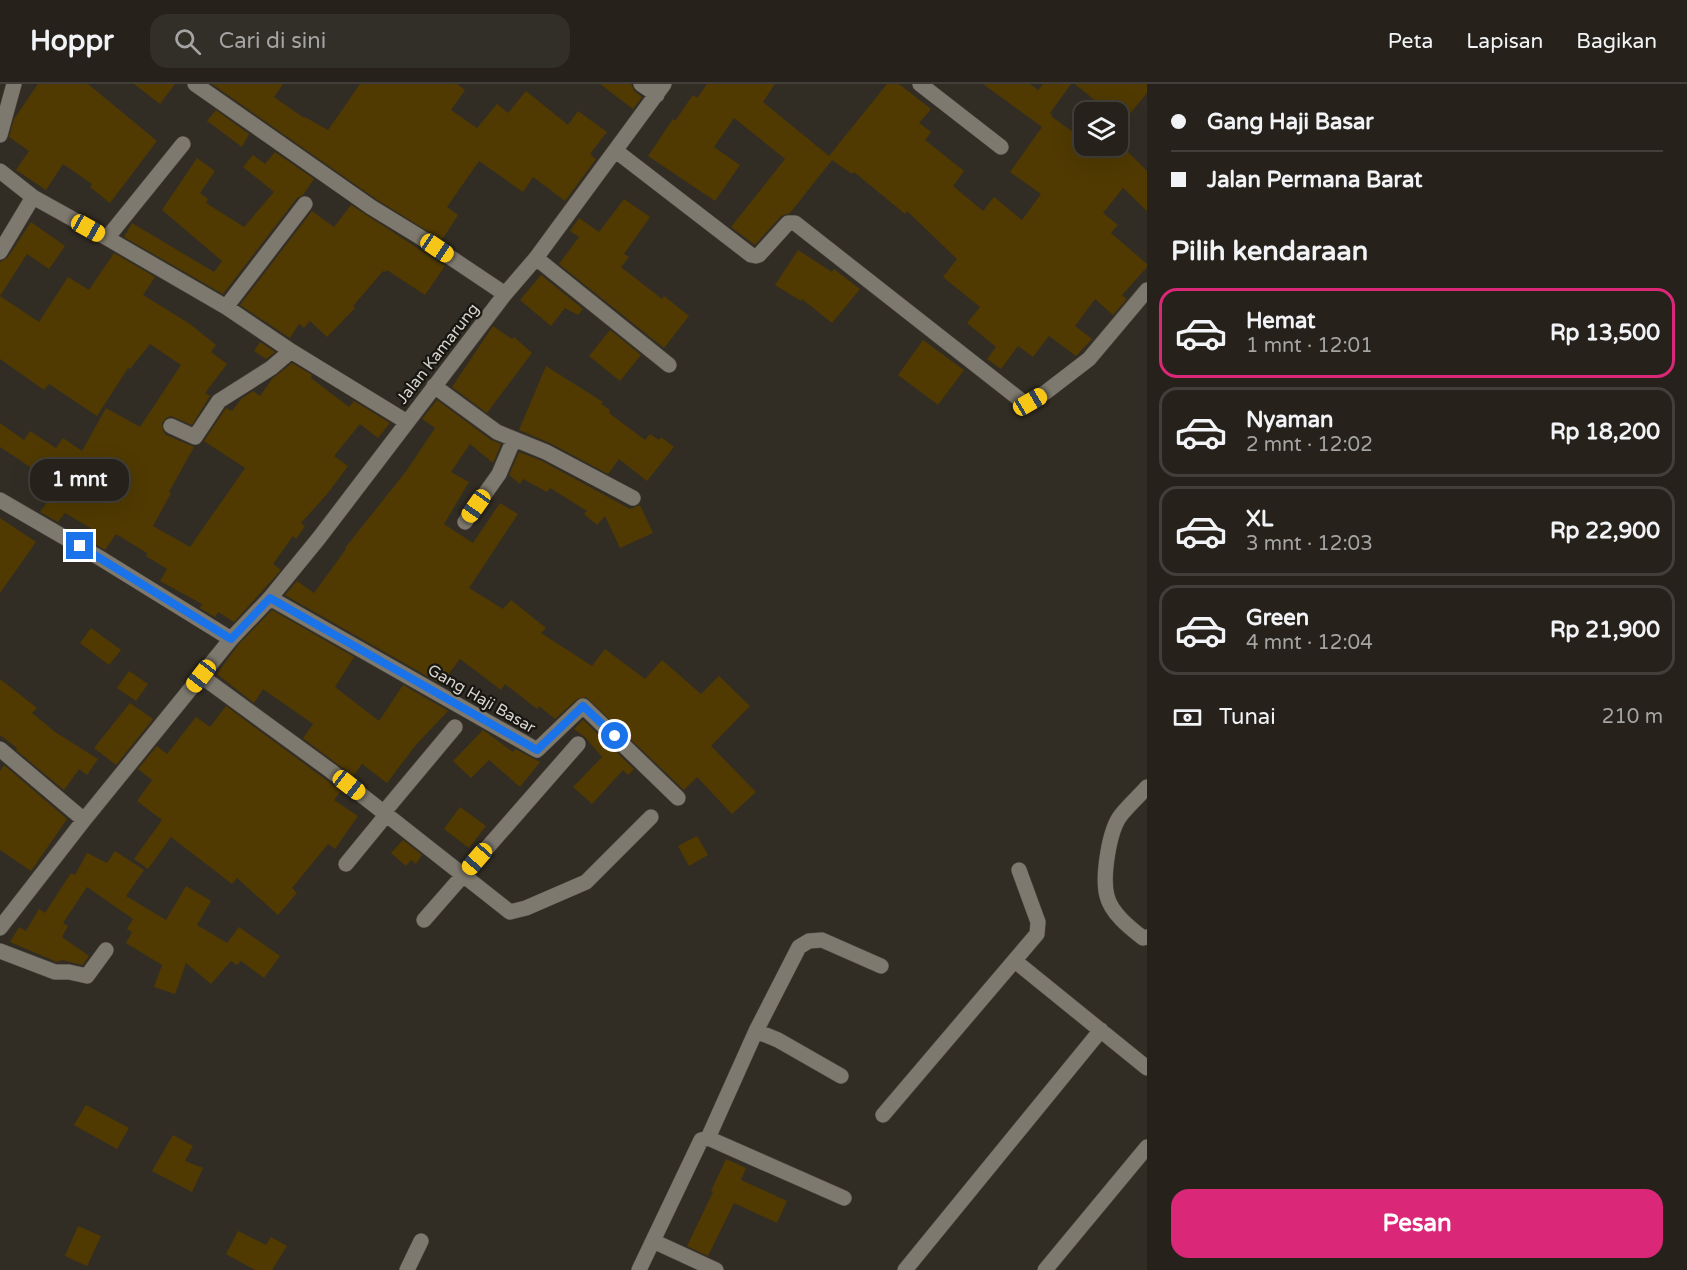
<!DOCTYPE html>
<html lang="id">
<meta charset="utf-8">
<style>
:root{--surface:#26221b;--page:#322f28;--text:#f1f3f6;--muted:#a4a4a3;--line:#423f3a;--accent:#db2777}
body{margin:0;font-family:"Varela Round",sans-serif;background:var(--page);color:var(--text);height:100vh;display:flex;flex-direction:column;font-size:22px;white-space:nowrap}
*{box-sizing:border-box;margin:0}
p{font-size:20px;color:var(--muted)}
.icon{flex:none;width:33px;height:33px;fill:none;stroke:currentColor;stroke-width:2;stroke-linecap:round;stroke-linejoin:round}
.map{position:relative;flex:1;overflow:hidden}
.sheet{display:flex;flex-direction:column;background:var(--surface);width:540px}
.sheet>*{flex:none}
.top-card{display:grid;align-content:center;height:132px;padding:0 24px;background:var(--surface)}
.fabs{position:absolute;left:1074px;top:18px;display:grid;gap:12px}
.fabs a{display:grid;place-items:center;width:54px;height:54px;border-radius:12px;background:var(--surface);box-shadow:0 6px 24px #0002,0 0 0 2px var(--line);font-size:30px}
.end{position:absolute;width:27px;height:27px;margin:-14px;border:8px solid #1a73e8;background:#fff;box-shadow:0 0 0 3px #fff}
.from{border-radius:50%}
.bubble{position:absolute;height:42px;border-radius:18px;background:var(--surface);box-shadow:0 6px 24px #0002,0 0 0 2px var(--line);font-size:20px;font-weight:800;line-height:42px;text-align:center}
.car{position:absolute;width:18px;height:36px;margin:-18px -9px;border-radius:8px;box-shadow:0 0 4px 2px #0007;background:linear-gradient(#f5c518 24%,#345 0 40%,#f5c518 0 76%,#345 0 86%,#f5c518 0)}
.top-card b{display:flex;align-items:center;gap:21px;height:57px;font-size:22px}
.top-card b+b{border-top:2px solid var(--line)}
.top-card i{width:15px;height:15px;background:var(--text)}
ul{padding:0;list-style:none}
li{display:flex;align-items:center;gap:18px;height:90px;margin:0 12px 9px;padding:0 12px;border:3px solid var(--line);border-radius:18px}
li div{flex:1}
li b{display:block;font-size:22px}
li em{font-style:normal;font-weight:800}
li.selected{border-color:var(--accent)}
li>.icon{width:54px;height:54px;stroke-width:1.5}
h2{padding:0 24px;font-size:27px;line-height:72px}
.pay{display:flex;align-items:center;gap:15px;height:66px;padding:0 24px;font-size:22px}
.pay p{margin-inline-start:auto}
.action{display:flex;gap:12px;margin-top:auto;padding:12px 24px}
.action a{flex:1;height:69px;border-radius:18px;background:var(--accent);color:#fff;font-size:24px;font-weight:800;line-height:69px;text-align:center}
header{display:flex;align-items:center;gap:36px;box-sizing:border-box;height:84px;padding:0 30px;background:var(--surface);border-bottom:2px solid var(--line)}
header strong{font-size:28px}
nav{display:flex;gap:33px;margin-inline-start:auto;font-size:21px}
.search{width:420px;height:54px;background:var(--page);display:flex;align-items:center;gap:15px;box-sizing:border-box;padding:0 21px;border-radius:18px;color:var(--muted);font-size:22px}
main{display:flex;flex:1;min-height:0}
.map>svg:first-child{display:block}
.building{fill:#503a02}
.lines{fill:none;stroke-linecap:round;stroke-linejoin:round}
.minor-casing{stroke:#4f4a43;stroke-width:16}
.minor{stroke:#7e796e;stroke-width:15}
.route{stroke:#1a73e8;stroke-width:8}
.labels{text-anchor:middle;stroke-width:4.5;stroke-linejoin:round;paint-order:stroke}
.street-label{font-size:16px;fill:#d7d4ce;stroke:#181611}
</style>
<header>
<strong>Hoppr</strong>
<div class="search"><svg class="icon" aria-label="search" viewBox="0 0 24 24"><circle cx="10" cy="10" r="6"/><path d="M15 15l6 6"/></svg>Cari di sini</div>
<nav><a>Peta</a><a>Lapisan</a><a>Bagikan</a></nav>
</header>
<main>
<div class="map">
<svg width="1147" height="1186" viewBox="0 0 1147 1186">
<rect width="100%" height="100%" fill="#322d24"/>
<!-- building -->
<path class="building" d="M38,0h50l69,57 -47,62 -20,-16 2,-3 -29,-20 -17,26 -30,-20 13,-19 -20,-14 5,-18z
M134,0h41l-15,20z
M212,0h71l-9,13 30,21 1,-1 23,13 32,-46h97l8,6 -14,20 26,18 20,-24 11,9 18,-22 42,34 10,-14 29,21 -17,22 6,5 -31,42 -32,-24 -10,15 -44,-31 -32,46 11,8 -16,25 -66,-41z
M600,0h31l4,8 7,5 -9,12z
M707,0h68l-12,18 66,54 58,-72h12l32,25 -12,14 12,9 -6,8 39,31 -11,15 30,25 11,-14 28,23 19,-26 -31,-22 32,-45 -59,-43h47l8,6 5,-6h28l-21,29 2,1 -1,2 33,24v6h38l25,25v40l-24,-23 -20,25 15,12 -7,8 36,31v3l-25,28 5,4 -14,16 -18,-16 -20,27 17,13 -16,17 -27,-20 -16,21 -15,-11 -17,23 -14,-10 9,-12 -29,-24 13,-16 -37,-30 14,-18 -50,-48 -2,3 -51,-42 -2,2 -20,-14 -42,53 -9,3 -26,29 -24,-18 54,-68 -51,-41 -20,29 26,18 -25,36 -67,-45 25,-37 2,2 18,-26 4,3z
M1075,0h72v9l-29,35v-16h-9z
M216,26l33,24 -7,13 -35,-26z
M275,68l39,27 -11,16 -6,3 -74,96 -99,-57 8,-14 82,49 8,-11 -60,-51 35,-52 18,13 -15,22 8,6 -2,4 38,24 30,-35 -31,-25 10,-12 12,9z
M624,115l26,18 -26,37 5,3 -8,10 41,32 2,-3 25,20 -25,32 -105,-84 20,-27 -9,-6 9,-13 20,14z
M351,121l94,61 -20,29 -38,-25 -2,2 -2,-1 -30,35 2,2 -28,29 -17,-16 -6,7 -5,-4 -9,14 -50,-33 72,-94 22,16z
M31,138l34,24 -16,23 -22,-15 -27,42 39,26 29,-45 21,13 25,-37 41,24 -12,18 47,29 26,21 -5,7 16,12 -22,29 5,3 -18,29 -21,-9 -5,2 -4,5 1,8 3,4 28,12 -25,45 2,1 -18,33 37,21 55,-79 -41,-27 22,-33 6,3 9,-12 12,-8 7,5 12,-17 20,-16 20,12 -1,3 38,29 5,-6 36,22 -12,15 -18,-14 -26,32 14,10 -20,27 -27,30 4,3 -9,13 -3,-3 -20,28 8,6 -47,52 -16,-10 -3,5 -15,-9 2,-4 -42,-23 7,-12 -21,-13 1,-3 -31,-19 -11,16 -18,-11 7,-9 -29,-17 -7,9 -18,-10 19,-26 -59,-39v-24l24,17 6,-9 26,17 7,-10 19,13 24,-43 34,19 41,-62 -31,-21 -20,25 -2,-1 -31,48 -48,-32 -5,6 -44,-31v-97l8,-5z
M798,166l34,22 2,-3 26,20 -28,34 -30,-24 -1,2 -26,-16z
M541,191l42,34 -5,6 -13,-7 -14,18 -31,-26z
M493,242l19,13 2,-2 18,16 -45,60 -35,-26z
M610,246l31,25 -21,26 -31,-25z
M923,256l41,30 -26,35 -40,-30z
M260,258l15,10 -9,7 -12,-8z
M546,282l57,36 -2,2 9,6 -1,3 36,27 5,-6 9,6 2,-3 13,10 -27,34 -28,-22 -11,15 -58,-31 -31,-13z
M437,316l54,40 10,4 -8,19 -23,-19 -19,28 18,10 -25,42 29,19 27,-40 18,11 -49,74 34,21 8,-9 35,28 -5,5 51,33 13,-17 40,30 17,-19 39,34 18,-18 31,30 -39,40 45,46 -24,22 -35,-37 -13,13 -98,-93 -9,2 -22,20 -16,-13 -2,3 -32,-25 -4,6 -41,-31 -19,25 -156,-89 12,-14 17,12 32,-44 -1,-1 62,-78 28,-42 -13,-9z
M519,368l23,9 88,48 10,-4 13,28 -33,15 -15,-32 -8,9 -13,-11 3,-3 -37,-23 -3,4 -24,-13 -3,5 -11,-9z
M0,434l36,24 -36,51z
M272,526l82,47 -19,30 44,34 24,-36 45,26 -33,35 -28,37 -25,-19 -9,12 -50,-38 10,-14 -50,-35 -9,14 -37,-29 21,-29z
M91,544l30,22 -12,15 -29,-22z
M129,587l19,13 -12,17 -19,-13z
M0,595l37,29 -5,5 23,19 43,27 -11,16 -8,-6 -15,21 -48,-40 1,-2 -17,-13z
M130,619l23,16 -37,46 -22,-17z
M226,622l115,85 -7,9 24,16 -23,33 -7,-5 -36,44 5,5 -19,22 -41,-37 -5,6 -61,-47 -23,32 -14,-10 28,-39 -25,-19 15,-21 -14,-11 19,-23 10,8 29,-37 14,10z
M583,636l51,49 -6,6 -5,-5 -31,34 -19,-17 29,-30 -17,-20 -11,-8z
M483,646l30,22 2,-3 25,13 -20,25 -31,-27 -18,18 -18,-17z
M4,681l63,54 -36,52 -31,-21v-79z
M460,723l26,19 -17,22 -25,-19z
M697,752l11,19 -19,11 -11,-20z
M403,756l19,15 -6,9 -5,-4 -5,6 -15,-13z
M115,767l29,19 -18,26 40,24 20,-34 25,15 -14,24 30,18 12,-16 41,29 -16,22 -23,-17 -4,4 -6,-4 -20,23 -25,-21 -11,31 -21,-7 8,-22 -36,-22 6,-11 -5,-3 6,-10 -46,-32 -24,36 5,3 -6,11 27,19 -6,9 -21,-5 -5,2 -47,-20 9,-15 7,4 13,-22 6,4 26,-40 4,2 12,-22 20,10z
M86,1021l43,23 -12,21 -43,-24z
M173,1051l20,11 -8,15 18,7 -11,24 -40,-21z
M726,1075l20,9 -5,12 46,21 -10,22 -43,-20 -26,53 -21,-10 26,-54 -2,-1z
M78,1142l23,10 -14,30 -22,-10z
M238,1147l28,14 5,-8 16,9 -15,24h-17l-29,-16z"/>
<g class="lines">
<defs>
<path id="minor" d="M195,0l176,123 49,30 85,57
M641,0l16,11
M920,0l81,63
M0,51l14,-51
M616,67l135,104 5,1 3,-1 29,-32h7l228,179h7l16,-10 43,-33 58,-69
M0,87l33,26 74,41 119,69 65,44 116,71
M107,154l76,-94
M0,168l33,-55
M536,174l133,107
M226,223l79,-103
M434,302l63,46 49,20 87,46
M171,342l24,11 24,-36 52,-33 20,-17
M0,416l100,58 131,81
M465,438l34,-48 15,-35
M270,514l267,152 46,-44 95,92
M201,592l130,95 179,141 16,-4 60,-26 65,-65
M0,665l84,71
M1147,703c-8,9 -18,18 -26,28 -12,15 -19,62 -14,81 4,17 23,32 36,42l4,-1
M384,728l71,-85
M346,780l41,-50
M424,836l154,-176
M0,844l84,-108 147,-181 39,-41 49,-60 186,-244 31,-36 128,-174
M0,867l55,21h14l18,4 19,-26
M1015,877l132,107
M756,947l22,9 63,36
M883,1031l154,-181 1,-12 -19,-52
M708,1054l48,-107 43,-84 10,-6 13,-1 59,26
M653,1157l63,29
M407,1186l14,-29
M639,1186l62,-130 7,-2 9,4 127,56
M905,1186l196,-240
M1045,1186l102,-123"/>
</defs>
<!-- minor casing -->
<use href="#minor" class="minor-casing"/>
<!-- minor -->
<use href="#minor" class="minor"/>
</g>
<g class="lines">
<!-- route -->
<path class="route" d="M80,462l151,93 39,-41 267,152 46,-44 32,30"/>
</g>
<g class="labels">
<!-- street labels -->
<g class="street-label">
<text transform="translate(437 269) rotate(-52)" y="6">Jalan Kamarung</text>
<text transform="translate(482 614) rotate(30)" y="6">Gang Haji Basar</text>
</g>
</g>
</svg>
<div class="fabs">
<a><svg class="icon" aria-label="layers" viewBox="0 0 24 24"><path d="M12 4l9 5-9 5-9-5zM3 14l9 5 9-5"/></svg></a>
</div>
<i class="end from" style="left:615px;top:652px"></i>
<i class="end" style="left:80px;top:462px"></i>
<div class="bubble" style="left:30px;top:375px;width:99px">1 mnt</div>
<i class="car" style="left:88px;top:144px;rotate:119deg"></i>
<i class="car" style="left:437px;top:164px;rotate:124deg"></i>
<i class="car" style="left:1030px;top:318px;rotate:60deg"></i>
<i class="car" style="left:476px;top:422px;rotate:215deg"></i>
<i class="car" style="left:201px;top:592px;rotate:218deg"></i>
<i class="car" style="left:349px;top:701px;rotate:128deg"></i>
<i class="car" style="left:477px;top:775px;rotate:221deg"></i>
</div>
<section class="sheet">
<div class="top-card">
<b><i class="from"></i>Gang Haji Basar</b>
<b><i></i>Jalan Permana Barat</b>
</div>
<h2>Pilih kendaraan</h2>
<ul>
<li class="selected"><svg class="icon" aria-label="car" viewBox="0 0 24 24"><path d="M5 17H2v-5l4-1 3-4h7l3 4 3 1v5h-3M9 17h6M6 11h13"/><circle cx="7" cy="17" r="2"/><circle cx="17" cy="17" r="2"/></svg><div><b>Hemat</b><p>1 mnt · 12:01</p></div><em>Rp 13,500</em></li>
<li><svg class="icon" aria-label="car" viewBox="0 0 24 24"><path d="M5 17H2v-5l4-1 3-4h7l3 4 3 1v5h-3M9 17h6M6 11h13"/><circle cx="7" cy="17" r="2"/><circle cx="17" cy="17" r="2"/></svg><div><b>Nyaman</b><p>2 mnt · 12:02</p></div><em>Rp 18,200</em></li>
<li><svg class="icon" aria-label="car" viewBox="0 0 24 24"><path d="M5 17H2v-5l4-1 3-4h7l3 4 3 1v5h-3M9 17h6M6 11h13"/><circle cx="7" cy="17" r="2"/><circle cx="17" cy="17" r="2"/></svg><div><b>XL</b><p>3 mnt · 12:03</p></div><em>Rp 22,900</em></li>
<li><svg class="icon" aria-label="car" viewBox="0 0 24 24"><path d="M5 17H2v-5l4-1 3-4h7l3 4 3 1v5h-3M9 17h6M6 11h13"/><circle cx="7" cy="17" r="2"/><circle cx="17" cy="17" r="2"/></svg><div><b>Green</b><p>4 mnt · 12:04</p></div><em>Rp 21,900</em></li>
</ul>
<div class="pay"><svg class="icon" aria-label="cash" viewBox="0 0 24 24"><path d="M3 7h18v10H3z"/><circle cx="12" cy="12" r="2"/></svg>Tunai<p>210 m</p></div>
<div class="action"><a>Pesan</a></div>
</section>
</main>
